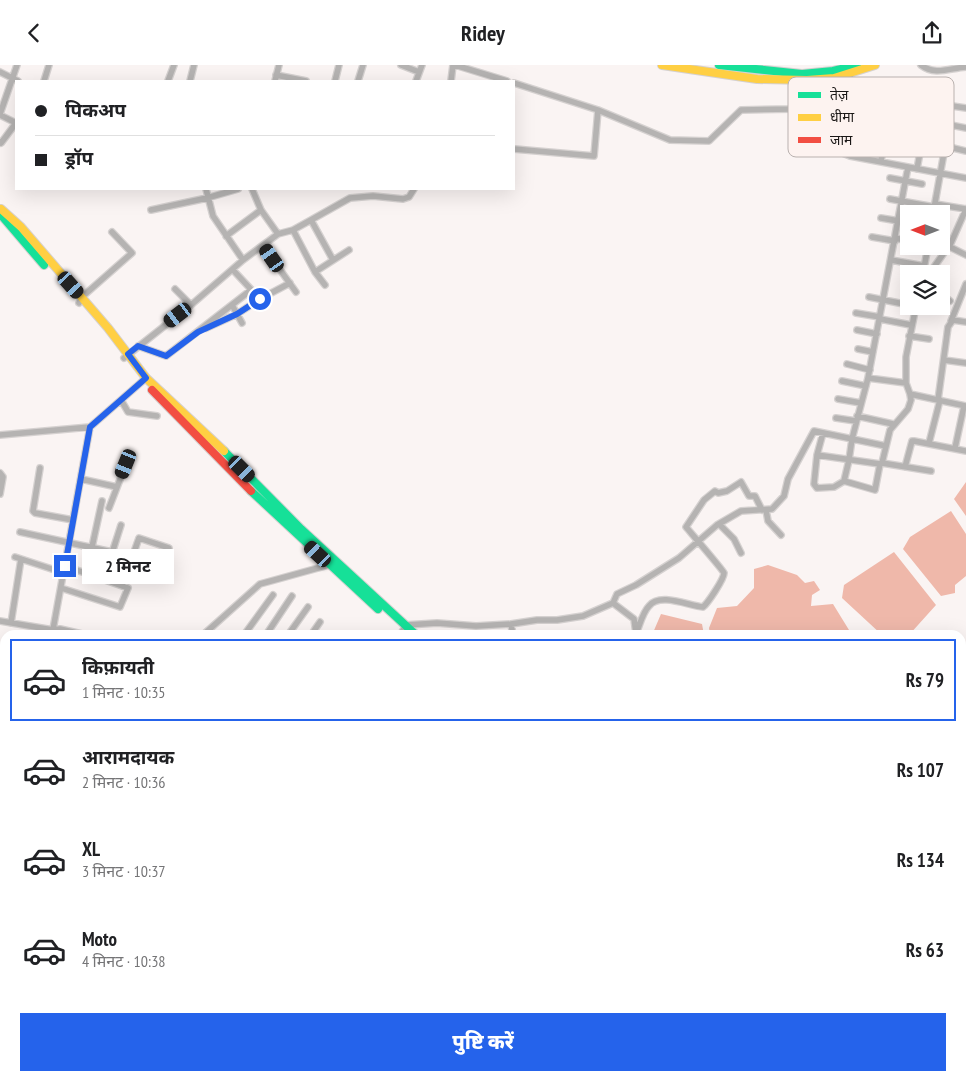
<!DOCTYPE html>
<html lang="hi">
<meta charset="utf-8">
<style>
:root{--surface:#fff;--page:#f6f6f6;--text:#202124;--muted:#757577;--line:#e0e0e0;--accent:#2563eb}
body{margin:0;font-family:"PT Sans Narrow","Noto Sans Devanagari",sans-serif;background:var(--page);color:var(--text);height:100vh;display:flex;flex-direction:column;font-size:19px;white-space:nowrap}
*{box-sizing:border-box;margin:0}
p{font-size:16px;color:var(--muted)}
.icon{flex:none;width:28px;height:28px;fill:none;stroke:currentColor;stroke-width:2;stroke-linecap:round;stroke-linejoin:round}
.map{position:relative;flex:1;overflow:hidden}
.sheet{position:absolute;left:0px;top:565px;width:966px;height:451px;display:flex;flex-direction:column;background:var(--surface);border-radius:15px 15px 0 0;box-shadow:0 5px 20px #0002}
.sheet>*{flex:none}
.guide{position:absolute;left:15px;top:15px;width:500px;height:110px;border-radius:0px;box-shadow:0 5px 20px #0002;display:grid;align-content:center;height:110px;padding:0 20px;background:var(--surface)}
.needle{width:32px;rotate:270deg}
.buttons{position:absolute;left:900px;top:140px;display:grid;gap:10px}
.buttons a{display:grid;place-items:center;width:50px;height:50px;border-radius:0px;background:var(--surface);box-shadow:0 5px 20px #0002;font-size:25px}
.end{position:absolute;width:22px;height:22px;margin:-11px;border:6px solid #2563eb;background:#fff;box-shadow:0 0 0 2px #fff}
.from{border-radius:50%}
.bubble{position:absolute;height:35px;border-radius:0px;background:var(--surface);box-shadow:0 5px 20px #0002;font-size:16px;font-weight:800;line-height:35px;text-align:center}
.car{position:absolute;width:15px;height:30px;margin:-15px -8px;border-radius:6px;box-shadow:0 0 4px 1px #0007;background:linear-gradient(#222 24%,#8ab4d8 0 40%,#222 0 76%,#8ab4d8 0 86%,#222 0)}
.guide b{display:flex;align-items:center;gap:18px;height:48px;font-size:19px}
.guide b+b{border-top:1px solid var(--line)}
.guide i{width:12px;height:12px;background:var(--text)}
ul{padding:9px 0 0;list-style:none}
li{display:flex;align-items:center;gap:15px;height:82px;margin:0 10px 8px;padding:0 10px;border:2px solid transparent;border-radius:0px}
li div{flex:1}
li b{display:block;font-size:19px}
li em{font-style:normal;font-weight:800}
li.active{border-color:var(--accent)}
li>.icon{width:45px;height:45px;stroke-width:1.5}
.cta{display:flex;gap:10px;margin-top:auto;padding:10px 20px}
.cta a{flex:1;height:58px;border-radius:0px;background:var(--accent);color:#fff;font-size:20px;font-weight:800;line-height:58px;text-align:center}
header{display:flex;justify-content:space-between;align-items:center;height:65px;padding:0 20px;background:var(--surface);font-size:22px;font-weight:800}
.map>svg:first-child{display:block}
.water{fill:#efb8aa}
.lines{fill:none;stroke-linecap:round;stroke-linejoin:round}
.street-casing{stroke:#d5d1d0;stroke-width:8}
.fast-casing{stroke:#d5d1d0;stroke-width:10}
.slow-casing{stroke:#d5d1d0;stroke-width:10}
.jam-casing{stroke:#d5d1d0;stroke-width:10}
.street{stroke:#b5b3b2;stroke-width:5.5}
.fast{stroke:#16e098;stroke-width:8}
.slow{stroke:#ffcf43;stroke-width:8}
.jam{stroke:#f24e42;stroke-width:8}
.route{stroke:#2563eb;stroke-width:6}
.key{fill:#fdf3f0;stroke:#b9b1af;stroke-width:1}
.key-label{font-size:14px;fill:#1a1716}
</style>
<header><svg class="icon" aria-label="back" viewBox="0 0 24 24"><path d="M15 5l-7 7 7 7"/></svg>Ridey<svg class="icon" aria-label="share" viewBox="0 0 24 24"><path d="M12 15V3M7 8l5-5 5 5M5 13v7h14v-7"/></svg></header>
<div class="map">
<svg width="966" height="1016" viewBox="0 0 966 1016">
<rect width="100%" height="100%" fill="#faf4f3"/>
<!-- water -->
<path class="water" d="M966,417v34l-12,-17z
M951,446l15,23v42l-11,9v8l-14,3 -38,-47 7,-12z
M894,487l42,53 -27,30h-27l-40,-37 2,-13z
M768,500l29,10 8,8 9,-2 6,9 -8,5 -1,11 22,-2 16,26v5h-139l-1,-7 8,-20 20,-2 17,-18v-19z
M661,549l41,10 2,11h-52z
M961,759l5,1v27l-5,15z"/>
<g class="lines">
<defs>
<path id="street" d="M401,0l18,7
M455,0l52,16
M921,0c14,11 29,3 45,2
M0,7l18,9
M849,9l4,10 4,3 29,6 30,-5
M276,10l30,6
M807,15l-1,18 10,26 14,24 20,8 116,22
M44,16l5,-16
M168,16l6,-16
M190,16l4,-16
M275,16l4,-16
M335,16l4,-16
M358,16l5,-16
M416,16l6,-16
M451,16l2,-16
M514,18l84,27 72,30 39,1 32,-31 51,-1 14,-11 48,-1 20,2 52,21 40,8
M939,39l27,4
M0,49l17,-49
M0,50l16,8
M935,56l4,-17v-14
M0,77l1,1 15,-20
M945,81l21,5
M514,84l80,7 4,-46
M881,97l3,-21
M917,104l9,-49
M890,113l32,6
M206,124l7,27 30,44
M252,124l9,21 17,24
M890,134l44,8
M935,139l31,5
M151,145l56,-12 31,-9
M933,149l16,-89
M881,153l18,3
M311,155l39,-22 23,-2 30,3 6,-2 5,-8
M293,165l22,42 10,13
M226,171l35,-26
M872,172l23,4
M895,173l14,3
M263,181l33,46
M948,181l18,9
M891,195l33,6
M233,205l27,29
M315,207l34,-22
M923,209l5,-28
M929,209l22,-31 15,-34
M175,224l16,16
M941,229l9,7
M869,232l40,8
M79,238l3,-6 50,-44 -20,-21
M232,240l10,18
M856,248l24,4
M880,254l31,6
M951,256l15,-37
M206,263l31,-14 23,-15 30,-16
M857,265l20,4
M909,271l20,3
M138,281l28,10 85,-66
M858,284l15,3
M124,293l67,-53 52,-45 35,-26 15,-4 18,-10 22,40
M944,295l22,3
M847,299l23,6
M868,313l38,5
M842,316l24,5
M910,329l56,12
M838,334l23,4
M121,335l7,12 29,4
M938,335l10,-73 5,-7 13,2
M857,351l36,8
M836,353l20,3
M823,368l-6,22 -3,29 3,4 17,-1 10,-6 5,-21 3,-21 16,-61 40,-211
M0,370l90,-8 56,-49
M929,378l11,-43
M955,383l9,-42
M817,390l63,9
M882,398l49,8
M905,402l7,-26h2l52,10
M40,403l-7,43 2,2 38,7
M0,408l3,4 -3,17
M81,414l36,8
M844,416l31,9 5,-26 2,-1 8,-33 18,-21 3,-9 -1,-6 -4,-11v-26l10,-51
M109,443l17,-44
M766,445l2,11 13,14
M719,459l15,15 7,14
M20,467l92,20
M92,482l10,-46
M15,492l49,16
M104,513l17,-53
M122,521l17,-48 30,10v8l-10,21
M61,523l59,19 8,-19 -63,-22
M613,538l21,16 2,14
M0,556l53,9 7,-1 26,6
M11,558l10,-64
M511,559l2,11
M406,560l31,-2 39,3 35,-2 26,-4h20l26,-4 30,-13 4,-9 19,-9 43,-27 38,-33 24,-14 31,-2 12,-13 4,-17 26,-48 72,15
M637,566c3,-7 6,-19 12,-25 11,-14 40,0 54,1 5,-4 21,-28 21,-34 -1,-3 -33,-40 -38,-46l18,-27 11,-9 3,2 9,-2 14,-9 8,14h6l7,14
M52,570l38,-208
M203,570l57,-51 69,-19
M244,570l29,-40
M266,570l26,-39
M288,570l20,-28
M311,570l9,-13
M400,570l5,-8
M588,1011l3,5
M618,1011l2,5
M516,1016l4,-5"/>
<path id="fast" d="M719,0l83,9 31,-3 24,-6
M2,151l42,49
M224,386l77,78 115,106
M251,426l127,118
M961,832l5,1"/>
<path id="slow" d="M662,0l95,14 50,1 27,-2 41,-13
M1,144l20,18 87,101 38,50 78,73
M961,823l5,2"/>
<path id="jam" d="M152,325l99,101"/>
</defs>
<!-- street casing -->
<use href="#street" class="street-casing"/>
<!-- fast casing -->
<use href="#fast" class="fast-casing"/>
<!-- slow casing -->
<use href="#slow" class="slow-casing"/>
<!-- jam casing -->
<use href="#jam" class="jam-casing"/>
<!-- street -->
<use href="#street" class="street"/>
<!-- fast -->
<use href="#fast" class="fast"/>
<!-- slow -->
<use href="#slow" class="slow"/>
<!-- jam -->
<use href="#jam" class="jam"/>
</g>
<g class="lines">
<!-- route -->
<path class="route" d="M65,501l25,-139 56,-49 -18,-24 10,-8 28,10 32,-24 39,-18 23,-15"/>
</g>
<!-- legend -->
<rect x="788" y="12" width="166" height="80" rx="8" class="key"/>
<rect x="798" y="27" width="23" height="6" fill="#16e098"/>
<rect x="798" y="49" width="23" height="7" fill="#ffcf43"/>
<rect x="798" y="72" width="23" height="6" fill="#f24e42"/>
<g class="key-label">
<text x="830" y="35">तेज़</text>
<text x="830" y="57">धीमा</text>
<text x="830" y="80">जाम</text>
</g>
</svg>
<div class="buttons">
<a><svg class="needle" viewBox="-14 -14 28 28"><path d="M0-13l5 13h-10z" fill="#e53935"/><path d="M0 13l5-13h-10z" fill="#757577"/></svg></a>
<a><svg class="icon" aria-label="layers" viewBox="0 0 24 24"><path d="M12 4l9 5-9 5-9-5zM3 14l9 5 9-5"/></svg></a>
</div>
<i class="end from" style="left:260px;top:234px"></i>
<i class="end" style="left:65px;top:501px"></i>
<div class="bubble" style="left:82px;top:484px;width:92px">2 मिनट</div>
<i class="car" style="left:272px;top:193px;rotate:325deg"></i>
<i class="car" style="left:71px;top:220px;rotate:138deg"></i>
<i class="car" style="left:178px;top:250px;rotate:233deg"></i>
<i class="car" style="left:126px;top:399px;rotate:202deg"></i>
<i class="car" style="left:242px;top:404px;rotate:135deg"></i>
<i class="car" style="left:318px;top:489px;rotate:313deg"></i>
<div class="guide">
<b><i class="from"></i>पिकअप</b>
<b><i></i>ड्रॉप</b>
</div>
<section class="sheet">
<ul>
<li class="active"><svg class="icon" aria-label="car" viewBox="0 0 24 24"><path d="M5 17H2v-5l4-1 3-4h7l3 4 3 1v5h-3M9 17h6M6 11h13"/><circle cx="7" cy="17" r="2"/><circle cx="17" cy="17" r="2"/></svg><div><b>किफ़ायती</b><p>1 मिनट · 10:35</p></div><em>Rs 79</em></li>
<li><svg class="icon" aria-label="car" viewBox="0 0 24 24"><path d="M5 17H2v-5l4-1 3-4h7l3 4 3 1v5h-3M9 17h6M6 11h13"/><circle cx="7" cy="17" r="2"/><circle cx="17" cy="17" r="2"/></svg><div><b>आरामदायक</b><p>2 मिनट · 10:36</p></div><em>Rs 107</em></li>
<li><svg class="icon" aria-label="car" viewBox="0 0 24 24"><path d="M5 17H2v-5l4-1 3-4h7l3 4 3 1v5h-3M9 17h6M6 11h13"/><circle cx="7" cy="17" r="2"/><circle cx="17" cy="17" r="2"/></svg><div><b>XL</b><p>3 मिनट · 10:37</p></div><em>Rs 134</em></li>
<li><svg class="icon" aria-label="car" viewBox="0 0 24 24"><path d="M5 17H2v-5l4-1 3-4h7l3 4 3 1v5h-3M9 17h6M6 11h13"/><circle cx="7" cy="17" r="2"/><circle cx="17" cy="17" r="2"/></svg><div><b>Moto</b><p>4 मिनट · 10:38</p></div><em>Rs 63</em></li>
</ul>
<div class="cta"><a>पुष्टि करें</a></div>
</section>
</div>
